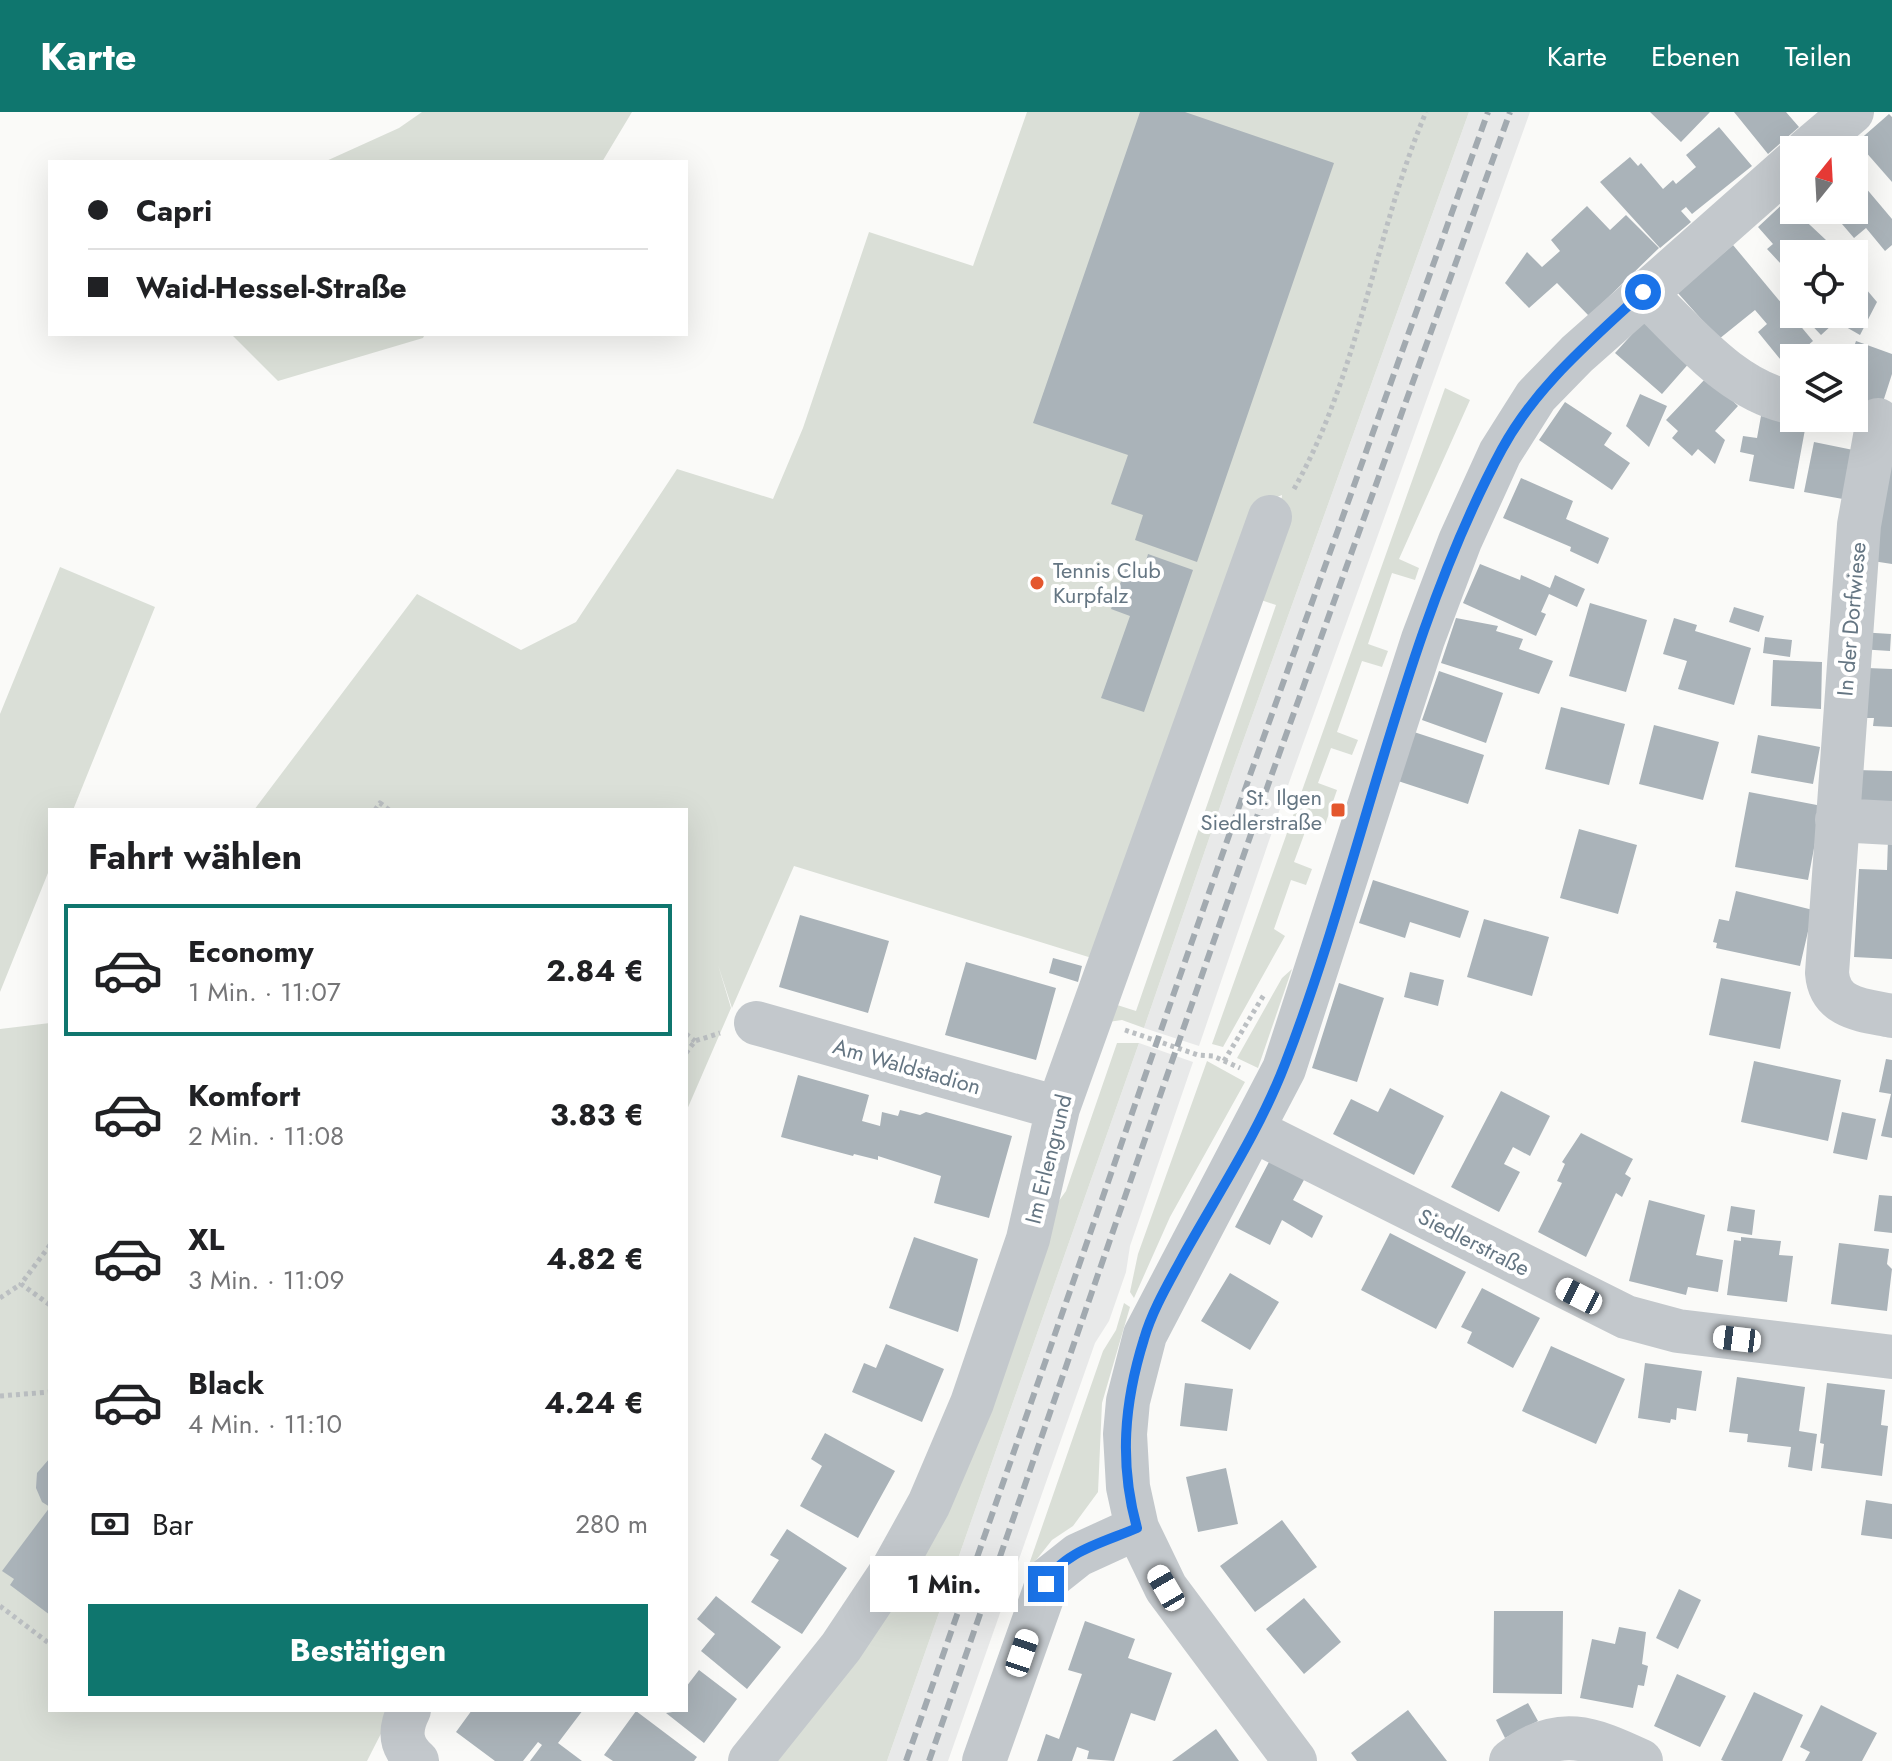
<!DOCTYPE html>
<html lang="de">
<meta charset="utf-8">
<style>
:root{--surface:#fff;--page:#f6f6f6;--text:#202124;--muted:#757577;--line:#e0e0e0;--accent:#0f766e}
body{margin:0;font-family:Jost,sans-serif;background:var(--page);color:var(--text);height:100vh;display:flex;flex-direction:column;font-size:30px;white-space:nowrap}
*{box-sizing:border-box;margin:0}
p{font-size:26px;color:var(--muted)}
.icon{flex:none;width:44px;height:44px;fill:none;stroke:currentColor;stroke-width:2;stroke-linecap:round;stroke-linejoin:round}
.map{position:relative;flex:1;overflow:hidden}
.drawer{position:absolute;left:48px;top:696px;width:640px;height:904px;display:flex;flex-direction:column;background:var(--surface);border-radius:0px;box-shadow:0 8px 32px #0002}
.drawer>*{flex:none}
.guide{position:absolute;left:48px;top:48px;width:640px;height:176px;border-radius:0px;box-shadow:0 8px 32px #0002;display:grid;align-content:center;height:176px;padding:0 40px;background:var(--surface)}
.needle{width:52px;rotate:18deg}
.buttons{position:absolute;left:1780px;top:24px;display:grid;gap:16px}
.buttons a{display:grid;place-items:center;width:88px;height:88px;border-radius:0px;background:var(--surface);box-shadow:0 8px 32px #0002;font-size:40px}
.end{position:absolute;width:36px;height:36px;margin:-18px;border:10px solid #1a73e8;background:#fff;box-shadow:0 0 0 4px #fff}
.from{border-radius:50%}
.bubble{position:absolute;height:56px;border-radius:0px;background:var(--surface);box-shadow:0 8px 32px #0002;font-size:26px;font-weight:700;line-height:56px;text-align:center}
.car{position:absolute;width:24px;height:48px;margin:-24px -12px;border-radius:10px;box-shadow:0 0 6px 2px #0007;background:linear-gradient(#fff 24%,#345 0 40%,#fff 0 76%,#345 0 86%,#fff 0)}
.guide b{display:flex;align-items:center;gap:28px;height:76px;font-size:30px}
.guide b+b{border-top:2px solid var(--line)}
.guide i{width:20px;height:20px;background:var(--text)}
ul{padding:0;list-style:none}
li{display:flex;align-items:center;gap:24px;height:132px;margin:0 16px 12px;padding:0 24px;border:4px solid transparent;border-radius:0px}
li div{flex:1}
li b{display:block;font-size:30px}
li em{font-style:normal;font-weight:700}
li.selected{border-color:var(--accent)}
li>.icon{width:72px;height:72px;stroke-width:1.5}
h2{padding:0 40px;font-size:36px;line-height:96px}
.pay{display:flex;align-items:center;gap:20px;height:88px;padding:0 40px;font-size:30px}
.pay p{margin-inline-start:auto}
.primary-button{display:flex;gap:16px;margin-top:auto;padding:16px 40px}
.primary-button a{flex:1;height:92px;border-radius:0px;background:var(--accent);color:#fff;font-size:32px;font-weight:700;line-height:92px;text-align:center}
header{display:flex;align-items:center;gap:48px;box-sizing:border-box;height:112px;padding:0 40px;background:var(--accent);color:#fff}
header strong{font-size:38px}
nav{display:flex;gap:44px;margin-inline-start:auto;font-size:28px}
.map>svg:first-child{display:block}
.built{fill:#e8e9e9}
.green{fill:#dadfd7}
.building{fill:#aab3b9}
.lines{fill:none;stroke-linecap:round;stroke-linejoin:round}
.path{stroke:#bbbfc2;stroke-width:5;stroke-dasharray:4 4;stroke-linecap:butt}
.minor{stroke:#c3c8cc;stroke-width:44}
.rail{stroke:#a2aab0;stroke-width:6;stroke-dasharray:12 6;stroke-linecap:butt}
.route{stroke:#1a73e8;stroke-width:10}
.poi-dot{fill:#e4572e;stroke:#fff;stroke-width:3}
.labels{text-anchor:middle;stroke-width:8;stroke-linejoin:round;paint-order:stroke}
.poi-label{font-size:22px;fill:#657683;stroke:#fff;text-anchor:start}
.street-label{font-size:22px;fill:#657683;stroke:#fff}
</style>
<header>
<strong>Karte</strong>
<nav><a>Karte</a><a>Ebenen</a><a>Teilen</a></nav>
</header>
<div class="map">
<svg width="1892" height="1649" viewBox="0 0 1892 1649">
<rect width="100%" height="100%" fill="#fafaf8"/>
<!-- built -->
<path class="built" d="M1469,0h61l-244,679 -87,255 -55,-18 88,-256z
M1139,931l54,19 -63,184 -4,26 -17,49 -14,22 -147,418h-61z"/>
<!-- green -->
<path class="green" d="M422,0h210l-30,50h-278l75,-34z
M1027,0h442l-237,660 -88,256 -22,-8 -14,2 6,-18 22,7 140,-406 -18,-6 19,-52 5,-52 -24,10 -163,454 -301,-93 -62,142 -14,-43 13,43 -45,104v-302h-432l163,-216 104,56 55,-28 101,-153 96,30 30,-71 66,-196 104,34z
M231,222h194l-2,4 -145,43z
M1445,276l25,12 -71,159 20,9 -4,12 -23,-7 -24,71 20,7 -6,16 -20,-6 -25,71 21,8 -6,15 -21,-7 -13,35 19,7 -12,35 -16,-4 -15,41 18,7 -6,16 -15,-5 -17,49 11,7 -62,111 -11,-3z
M60,455l95,40 -82,203h-23v58l-50,124v-278z
M1292,857l-34,99 -21,-10 45,-80z
M50,911v687h343l-26,51h-367v-732z
M1117,931h22l-252,718h-115l83,-102 198,-450 13,-18z
M1207,949l38,21 -75,135 -36,81 -4,-6 8,-38z
M1124,1191l6,4 -28,96 -4,89 -25,34 -21,14 -26,33 77,-222 13,-21z"/>
<!-- building -->
<path class="building" d="M1140,0h45l149,51 -137,399 -62,-22 8,-25 -32,-11 17,-49 -95,-32z
M1650,0h60l-29,30z
M1734,0h52l13,15 -31,27z
M1889,2l3,3v65l-35,-40z
M1719,15l33,39 -60,48 -6,-7 -5,4 10,11 -31,26 -60,-66 30,-25 8,9 3,-3 22,26 10,-9 3,4 20,-17 -10,-12z
M1854,62l38,45v26l-7,6 -19,-23 -12,10 -24,-28h24z
M1788,87l6,11 32,30 -14,14h-18v12l-7,-7 -6,5 -14,-15 6,-5 -15,-17z
M1587,94l23,24 16,-15 33,33 -70,68 -32,-33 -28,25 -24,-25 22,-31 15,15 18,-16 -9,-11z
M1733,133l80,96 -28,24 -27,-33 9,-8 -12,-14 -36,29 -42,-47z
M1866,177l11,13 -17,33 -14,-8z
M1801,202h43l-23,21z
M1645,208l46,41 -29,33 -47,-41z
M1856,229l36,13v20l-10,31 -28,-6v-41h-4z
M1707,265l31,29 -23,25 10,9 -10,24 -17,-15 -6,7 -20,-18 6,-7 -12,-11z
M1640,282l27,12 -18,41 -23,-21z
M1565,290l47,31 -8,12 26,18 -18,27 -73,-50z
M1761,304l45,8 -12,65 -45,-8 5,-26 -14,-3 3,-16 14,2z
M1814,330l49,10 -9,49 -50,-9z
M1892,347v105l-26,-4z
M1521,366l52,23 -7,18 43,19 -11,26 -28,-13 1,-4 -68,-29z
M1148,442l45,16 -49,142 -43,-14 29,-82 -19,-7 17,-47 16,6z
M1480,452l40,16 1,-5 29,13 5,-13 30,14 -8,18 -28,-13 -8,18 5,2 -10,22 -73,-33z
M1590,491l57,17 -21,72 -57,-16z
M1734,495l30,9 -5,16 -30,-10z
M1456,506l42,8 -2,5 27,8 -4,10 34,12 -14,33 -98,-31z
M1674,506l23,7 -2,6 56,17 -17,57 -56,-16 9,-28 -24,-7z
M1859,520l32,2 -1,17 -31,-2z
M1765,525l27,3 -2,17 -27,-4z
M1773,548l49,2 -1,47 -50,-3z
M1867,556l25,1v58l-19,-1 1,-8h-9z
M1439,559l64,22 -17,50 -64,-23z
M1561,595l64,17 -16,61 -64,-16z
M1654,613l65,17 -16,58 -64,-16z
M1414,620l70,23 -16,49 -70,-23z
M1758,623l62,12 -7,37 -62,-11z
M1857,658l35,1v41l-37,-1z
M1749,680l73,14 -14,74 -73,-13z
M1579,717l58,16 -19,69 -58,-16z
M1888,727h4v120l-38,-2 5,-88 28,1z
M1373,768l96,31 -9,27 -50,-16 -5,16 -46,-15z
M1736,779l77,19 -13,56 -84,-18 1,-5 -4,-1 6,-23 10,2z
M800,803l89,26 -21,72 -89,-26z
M1484,807l65,18 -17,59 -65,-19z
M1053,846l29,8 -4,16 -29,-9z
M966,850l90,26 -20,72 -91,-25z
M1410,860l34,8 -6,26 -34,-9z
M1721,866l70,14 -11,57 -71,-14z
M1339,871l45,15 -27,84 -45,-14z
M1886,947l6,1v78l-11,-2 10,-42 -12,-2z
M1754,949l87,19 -13,61 -87,-19z
M798,963l71,20 -7,26 18,5 2,-14 16,4 2,-6 20,5 6,-3 86,24 -23,82 -55,-15 7,-27 -63,-20v4l-24,-6 -1,2 -72,-19z
M1390,976l54,28 -30,59 -81,-41 18,-35 27,13z
M1501,979l49,25 -20,40 -17,-9 -9,17 16,8 -21,40 -48,-25z
M1842,1000l34,7 -9,41 -34,-7z
M1581,1021l52,26 -8,15 6,4 -9,19 -6,-4 -30,64 -48,-25 24,-49 -5,-2 8,-17 -3,-2z
M1270,1048l35,18 -12,22 30,16 -11,22 -30,-18 -12,25 -35,-18z
M1879,1083l13,1v37l-18,-2z
M1649,1088l56,15 -9,40 27,5 -5,32 -30,-5 -2,8 -57,-14z
M1731,1094l24,4 -3,25 -25,-4z
M1390,1121l76,39 -30,57 -75,-39z
M914,1125l64,22 -20,73 -69,-24z
M1741,1125l40,4 -2,14 14,1 -6,46 -60,-7 7,-55 7,1z
M1839,1131l50,6 -2,15 5,5 -5,42 -56,-7z
M1230,1161l49,29 -29,48 -49,-29z
M1482,1176l58,30 -27,50 -46,-25 5,-11 -11,-5z
M886,1232l58,25 -22,53 -70,-30 12,-29 12,5z
M1551,1234l74,33 -29,65 -74,-33z
M1645,1251l57,8 -6,40 -19,-3 -1,12 -5,-1 -1,4 -32,-5z
M1737,1265l68,10 -6,44 18,3 -5,37 -24,-4 3,-20 -44,-5 1,-8 -19,-2z
M1185,1271l48,6 -6,42 -47,-5z
M1827,1271l58,7 -4,35 7,1 -6,50 -61,-8 3,-24 -4,-1z
M825,1321l70,38 -37,67 -58,-32 22,-40 -11,-7z
M50,1346v157l-40,-30 4,-6 -12,-8 48,-64 -8,-5 -6,-14 1,-15z
M1226,1356l12,56 -40,8 -12,-55z
M1866,1388l26,4v35l-31,-4z
M1282,1408l35,47 -62,45 -35,-46z
M787,1417l60,39 -45,66 -51,-32 28,-42 -9,-5z
M1679,1477l22,11 -23,49 -22,-11z
M716,1484l65,51 -34,42 -46,-38 14,-17 -18,-15z
M1304,1486l37,44 -37,32 -38,-45z
M1494,1499h69l-1,83 -69,-1z
M1085,1509l50,18 -7,19 44,15 -17,48 -24,-8 -17,48 -27,-2 2,-8 -12,-4 -5,14h-35l9,-27 13,5 23,-65 -14,-4z
M1619,1515l27,5 -4,32 6,2 -4,20 -6,-1 -5,23 -53,-10 12,-59 23,5z
M699,1558l38,29 -33,44 -38,-30 20,-3v-23z
M1677,1562l49,22 -26,51 -46,-21z
M1754,1580l49,23 -21,46h-58l-3,-1z
M1528,1591l10,18 -33,17 -9,-18z
M1821,1593l56,28 -15,28h-57l5,-9 -10,-5z
M472,1598h111l-25,33 24,18h-52l12,-16 -4,-3 -15,19h-28l-39,-29z
M1408,1598l39,51h-90l-6,-8z
M636,1599l61,46 -3,4h-81l-9,-6z
M1216,1617l23,32h-67z"/>
<g class="lines">
<!-- path -->
<path class="path" d="M1294,377c66,-117 80,-254 132,-377
M375,698l5,-7 9,7
M1125,918l73,25 15,1 27,12
M686,922l9,7
M686,941l9,-12 25,-8
M1224,949l41,-68
M50,1133l-29,39 29,21
M0,1186l21,-14
M0,1284l50,-4
M0,1494l50,38"/>
<!-- minor -->
<path class="minor" d="M1807,38l45,-38
M1643,180c45,42 88,99 151,111
M1878,308l-19,105 -32,448c3,36 36,37 65,43
M1837,708l55,3
M756,911l302,85
M1253,1018l373,187 52,14 214,26
M409,1598c-10,20 -9,36 8,51
M750,1649l91,-114 52,-78 36,-65 43,-101 56,-164 30,-131 212,-591
M984,1649l65,-183 29,-23 59,-27
M1295,1649l-129,-173 -29,-60 -9,-41 -3,-53 3,-33 17,-66 139,-266 139,-430 37,-98 40,-88 36,-57 41,-42 217,-192
M1511,1649c47,-37 81,-23 130,0"/>
<!-- rail -->
<path class="rail" d="M906,1649l343,-983 239,-666
M929,1649l339,-976 242,-673"/>
</g>
<g class="lines">
<!-- route -->
<path class="route" d="M1046,1472c14,-32 62,-43 91,-56 -18,-65 -13,-125 7,-189 8,-28 24,-55 38,-81 35,-63 77,-126 103,-194 77,-198 116,-428 217,-615 35,-64 89,-108 141,-157"/>
</g>
<!-- markers -->
<g class="poi-dot">
<circle cx="1037" cy="471" r="8"/>
<rect x="1330" y="690" width="16" height="16" rx="4"/>
</g>
<g class="labels">
<!-- poi labels -->
<g class="poi-label">
<text x="1053" y="466">Tennis Club<tspan x="1053" dy="25">Kurpfalz</tspan></text>
<text x="1322" y="693" text-anchor="end">St. Ilgen<tspan x="1322" dy="25">Siedlerstraße</tspan></text>
</g>
<!-- street labels -->
<g class="street-label">
<text transform="translate(1851 507) rotate(-85)" y="8">In der Dorfwiese</text>
<text transform="translate(907 954) rotate(16)" y="8">Am Waldstadion</text>
<text transform="translate(1048 1047) rotate(-76)" y="8">Im Erlengrund</text>
<text transform="translate(1474 1130) rotate(27)" y="8">Siedlerstraße</text>
</g>
</g>
</svg>
<div class="buttons">
<a><svg class="needle" viewBox="-14 -14 28 28"><path d="M0-13l5 13h-10z" fill="#e53935"/><path d="M0 13l5-13h-10z" fill="#757577"/></svg></a>
<a><svg class="icon" aria-label="locate" viewBox="0 0 24 24"><circle cx="12" cy="12" r="6"/><path d="M12 2v4M12 18v4M2 12h4M18 12h4"/></svg></a>
<a><svg class="icon" aria-label="layers" viewBox="0 0 24 24"><path d="M12 4l9 5-9 5-9-5zM3 14l9 5 9-5"/></svg></a>
</div>
<i class="end from" style="left:1643px;top:180px"></i>
<i class="end" style="left:1046px;top:1472px"></i>
<div class="bubble" style="left:870px;top:1444px;width:148px">1 Min.</div>
<i class="car" style="left:1579px;top:1184px;rotate:297deg"></i>
<i class="car" style="left:1737px;top:1227px;rotate:277deg"></i>
<i class="car" style="left:1166px;top:1476px;rotate:330deg"></i>
<i class="car" style="left:1022px;top:1541px;rotate:19deg"></i>
<div class="guide">
<b><i class="from"></i>Capri</b>
<b><i></i>Waid-Hessel-Straße</b>
</div>
<section class="drawer">
<h2>Fahrt wählen</h2>
<ul>
<li class="selected"><svg class="icon" aria-label="car" viewBox="0 0 24 24"><path d="M5 17H2v-5l4-1 3-4h7l3 4 3 1v5h-3M9 17h6M6 11h13"/><circle cx="7" cy="17" r="2"/><circle cx="17" cy="17" r="2"/></svg><div><b>Economy</b><p>1 Min. · 11:07</p></div><em>2.84 €</em></li>
<li><svg class="icon" aria-label="car" viewBox="0 0 24 24"><path d="M5 17H2v-5l4-1 3-4h7l3 4 3 1v5h-3M9 17h6M6 11h13"/><circle cx="7" cy="17" r="2"/><circle cx="17" cy="17" r="2"/></svg><div><b>Komfort</b><p>2 Min. · 11:08</p></div><em>3.83 €</em></li>
<li><svg class="icon" aria-label="car" viewBox="0 0 24 24"><path d="M5 17H2v-5l4-1 3-4h7l3 4 3 1v5h-3M9 17h6M6 11h13"/><circle cx="7" cy="17" r="2"/><circle cx="17" cy="17" r="2"/></svg><div><b>XL</b><p>3 Min. · 11:09</p></div><em>4.82 €</em></li>
<li><svg class="icon" aria-label="car" viewBox="0 0 24 24"><path d="M5 17H2v-5l4-1 3-4h7l3 4 3 1v5h-3M9 17h6M6 11h13"/><circle cx="7" cy="17" r="2"/><circle cx="17" cy="17" r="2"/></svg><div><b>Black</b><p>4 Min. · 11:10</p></div><em>4.24 €</em></li>
</ul>
<div class="pay"><svg class="icon" aria-label="cash" viewBox="0 0 24 24"><path d="M3 7h18v10H3z"/><circle cx="12" cy="12" r="2"/></svg>Bar<p>280 m</p></div>
<div class="primary-button"><a>Bestätigen</a></div>
</section>
</div>
